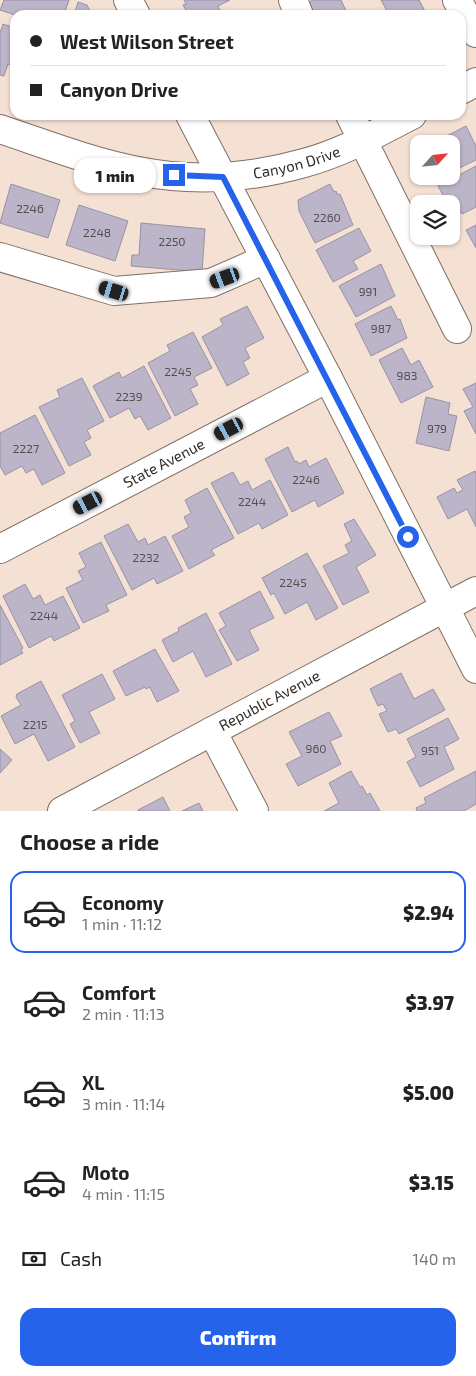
<!DOCTYPE html>
<meta charset="utf-8">
<style>
:root{--surface:#fff;--page:#f6f6f6;--text:#222;--muted:#767676;--line:#e0e0e0;--accent:#2563eb}
body{margin:0;font-family:"Exo 2",sans-serif;background:var(--page);color:var(--text);height:100vh;display:flex;flex-direction:column;font-size:19px;white-space:nowrap}
*{box-sizing:border-box;margin:0}
p{font-size:16px;color:var(--muted)}
.icon{flex:none;width:28px;height:28px;fill:none;stroke:currentColor;stroke-width:2;stroke-linecap:round;stroke-linejoin:round}
.map{position:relative;height:811px;overflow:hidden}
.sheet{display:flex;flex-direction:column;background:var(--surface);flex:1}
.sheet>*{flex:none}
.banner{position:absolute;left:10px;top:10px;width:456px;height:110px;border-radius:15px;box-shadow:0 1px 4px #0004;display:grid;align-content:center;height:110px;padding:0 20px;background:var(--surface)}
.needle{width:32px;rotate:63deg}
.tools{position:absolute;left:410px;top:135px;display:grid;gap:10px}
.tools a{display:grid;place-items:center;width:50px;height:50px;border-radius:10px;background:var(--surface);box-shadow:0 1px 4px #0004;font-size:25px}
.end{position:absolute;width:22px;height:22px;margin:-11px;border:6px solid #2563eb;background:#fff;box-shadow:0 0 0 2px #fff}
.from{border-radius:50%}
.bubble{position:absolute;height:35px;border-radius:15px;background:var(--surface);box-shadow:0 1px 4px #0004;font-size:16px;font-weight:800;line-height:35px;text-align:center}
.car{position:absolute;width:15px;height:30px;margin:-15px -8px;border-radius:6px;box-shadow:0 0 4px 1px #0007;background:linear-gradient(#222 24%,#8ab4d8 0 40%,#222 0 76%,#8ab4d8 0 86%,#222 0)}
.banner b{display:flex;align-items:center;gap:18px;height:48px;font-size:19px}
.banner b+b{border-top:1px solid var(--line)}
.banner i{width:12px;height:12px;background:var(--text)}
ul{padding:0;list-style:none}
li{display:flex;align-items:center;gap:15px;height:82px;margin:0 10px 8px;padding:0 10px;border:2px solid transparent;border-radius:15px}
li div{flex:1}
li b{display:block;font-size:19px}
li em{font-style:normal;font-weight:800}
li.on{border-color:var(--accent)}
li>.icon{width:45px;height:45px;stroke-width:1.5}
h2{padding:0 20px;font-size:22px;line-height:60px}
.pay{display:flex;align-items:center;gap:12px;height:55px;padding:0 20px;font-size:19px}
.pay p{margin-inline-start:auto}
.action{display:flex;gap:10px;margin-top:auto;padding:10px 20px}
.action a{flex:1;height:58px;border-radius:15px;background:var(--accent);color:#fff;font-size:20px;font-weight:800;line-height:58px;text-align:center}
.map>svg:first-child{display:block}
.building{fill:#bcb5c9;stroke:#9892a5}
.lines{fill:none;stroke-linecap:round;stroke-linejoin:round}
.minor-casing{stroke:#817064;stroke-width:30}
.minor{stroke:#fff;stroke-width:28}
.route{stroke:#2563eb;stroke-width:6}
.labels{text-anchor:middle;stroke-width:4.5;stroke-linejoin:round;paint-order:stroke}
.number-label{font-size:12px;fill:#544e4f}
.street-label{font-size:15px;fill:#322b26;stroke:#f5e1d4}
</style>
<div class="map">
<svg width="476" height="811" viewBox="0 0 476 811">
<rect width="100%" height="100%" fill="#f5e1d4"/>
<!-- building -->
<path class="building" d="M4,0h65l-5,15h-49l-15,-5z
M184,0h46l-12,6 4,9 -34,-1 -5,-9 3,-1z
M313,0h28l7,15h-38l-6,-10z
M381,0h38l8,15h-38z
M78,2l9,3 5,10h-18z
M3,24l12,4v38l-7,-2 -4,12 -4,-1v-42z
M466,126l10,20v14l-25,12v-28l-18,-1z
M476,166v41l-14,7 -7,-9 -4,2v-3h-3l-10,-18z
M11,184l49,16 -12,38 -48,-15z
M330,184l4,8 2,-1 2,4 2,-1 13,31 -38,18 -16,-32 -1,-11z
M79,205l49,16 -13,40 -49,-16z
M141,223l64,6 -3,43 -71,-6 1,-11h7z
M476,225v23l-10,-18z
M359,228l12,23 -18,10 5,8 -25,13 -17,-32z
M381,264l14,32 -39,21 -17,-31z
M247,306l17,32 -19,10 5,10 -7,4 6,12 -22,12 -25,-49 21,-12 -3,-6z
M391,306l7,14 2,-1 7,19 -36,18 -16,-32z
M193,332l19,36 -18,9 4,8 -8,4 8,15 -23,12 -27,-53 22,-12 -3,-6z
M402,348l9,17 8,-5 14,27 -32,16 -22,-43z
M144,366l27,52 -23,12 -8,-14 -5,3 -6,-11 -19,10 -17,-32 26,-14 3,6z
M82,378l22,43 -17,9 4,8 -7,4 7,13 -22,11 -30,-59 21,-10 -3,-7z
M476,383v51l-12,-23 9,-4 -10,-18z
M426,397l24,6 -2,11 9,2 -8,35 -33,-8z
M35,415l30,58 -23,12 -8,-16 -8,4 -4,-7 -17,9 -5,-9v-33z
M288,447l7,15 2,-1 2,3 7,-4 3,7 17,-9 18,35 -26,14 -3,-7 -23,12 -27,-53z
M475,471l1,3v53l-9,-18 -19,10 -11,-22 17,-9 3,5 6,-3 -6,-10z
M233,472l7,13 8,-4 4,9 18,-10 18,35 -26,14 -3,-6 -21,11 -27,-51z
M207,488l27,50 -23,12 4,5 -26,14 -17,-33 17,-9 -5,-10 7,-4 -6,-13z
M354,519l22,36 -20,12 13,25 -26,13 -20,-39 26,-13 -4,-8 7,-4 -8,-17z
M128,524l10,18 7,-4 3,7 17,-9 18,35 -26,13 -3,-6 -22,12 -28,-54z
M101,542l26,53 -21,10 3,6 -26,12 -17,-35 17,-8 -5,-9 8,-4 -7,-14z
M307,553l31,55 -22,12 -9,-18 -22,12 -11,-21 -3,2 -9,-17z
M25,584l8,15 7,-4 5,10 18,-9 17,32 -26,13 -3,-5 -22,12 -26,-52z
M260,591l14,27 -25,12 10,20 -22,11 -18,-31 7,-4 -7,-13z
M0,605l23,43 -2,2 2,3 -23,12z
M206,613l26,51 -26,13 -13,-26 -20,11 -11,-22 17,-9 -1,-3z
M155,649l24,42 -22,11 -7,-15 -4,2 -1,-2 -19,9 -13,-25z
M401,673l13,26 19,-10 12,21 -46,24 -3,-5 -8,3 -9,-18 8,-3 -4,-7 -5,2 -8,-17z
M102,674l13,25 -26,13 11,21 -20,10 -10,-19 5,-3 -13,-26z
M41,681l34,66 -27,14 -14,-27 -19,10 -14,-28 20,-11 -5,-8 1,-3z
M329,712l13,24 -12,5 11,23 -43,22 -12,-22 16,-8 -13,-24z
M448,718l11,21 -15,8 10,22 -34,18 -13,-25 9,-5 -9,-18z
M0,749l12,11 -12,13z
M351,771l9,16 2,-1 5,9 3,-2 10,18h-56l15,-8 -10,-20z
M476,771v33l-12,7h-47l-1,-3 10,-5 -2,-5z
M163,797l7,14h-32v-1z
M199,803l4,8h-21z"/>
<g class="lines">
<defs>
<g id="minor">
<path d="M128,0l8,15"/>
<path d="M293,0l6,15"/>
<path d="M457,0l19,33"/>
<path d="M461,90l15,-8"/>
<path d="M190,115l138,263 148,291"/>
<path d="M350,115l107,214"/>
<path id="s1" d="M0,129c45,15 91,33 138,42 55,11 113,7 166,-8 38,-10 73,-30 108,-48"/>
<path d="M0,257l114,34 97,-8 55,-24"/>
<path id="s2" d="M0,549l328,-171"/>
<path d="M212,731l42,80"/>
<path id="s3" d="M62,811l414,-220"/>
</g>
</defs>
<!-- minor casing -->
<use href="#minor" class="minor-casing"/>
<!-- minor -->
<use href="#minor" class="minor"/>
</g>
<g class="lines">
<!-- route -->
<path class="route" d="M174,175l49,2 185,360"/>
</g>
<g class="labels">
<!-- number labels -->
<g class="number-label">
<text x="30" y="213">2246</text>
<text x="327" y="222">2260</text>
<text x="97" y="237">2248</text>
<text x="172" y="246">2250</text>
<text x="368" y="296">991</text>
<text x="381" y="333">987</text>
<text x="178" y="376">2245</text>
<text x="407" y="380">983</text>
<text x="129" y="401">2239</text>
<text x="437" y="433">979</text>
<text x="26" y="453">2227</text>
<text x="306" y="484">2246</text>
<text x="252" y="506">2244</text>
<text x="146" y="562">2232</text>
<text x="293" y="587">2245</text>
<text x="44" y="620">2244</text>
<text x="35" y="729">2215</text>
<text x="316" y="753">960</text>
<text x="430" y="755">951</text>
</g>
<!-- street labels -->
<g class="street-label">
<text dy="5" stroke="none"><textPath href="#s1" startOffset="305">Canyon Drive</textPath></text>
<text dy="5" stroke="none"><textPath href="#s2" startOffset="185">State Avenue</textPath></text>
<text dy="5" stroke="none"><textPath href="#s3" startOffset="235">Republic Avenue</textPath></text>
</g>
</g>
</svg>
<div class="tools">
<a><svg class="needle" viewBox="-14 -14 28 28"><path d="M0-13l5 13h-10z" fill="#e53935"/><path d="M0 13l5-13h-10z" fill="#767676"/></svg></a>
<a><svg class="icon" aria-label="layers" viewBox="0 0 24 24"><path d="M12 4l9 5-9 5-9-5zM3 14l9 5 9-5"/></svg></a>
</div>
<i class="end from" style="left:408px;top:537px"></i>
<i class="end" style="left:174px;top:175px"></i>
<div class="bubble" style="left:74px;top:158px;width:82px">1 min</div>
<i class="car" style="left:225px;top:278px;rotate:250deg"></i>
<i class="car" style="left:114px;top:291px;rotate:287deg"></i>
<i class="car" style="left:229px;top:429px;rotate:242deg"></i>
<i class="car" style="left:88px;top:503px;rotate:243deg"></i>
<div class="banner">
<b><i class="from"></i>West Wilson Street</b>
<b><i></i>Canyon Drive</b>
</div>
</div>
<section class="sheet">
<h2>Choose a ride</h2>
<ul>
<li class="on"><svg class="icon" aria-label="car" viewBox="0 0 24 24"><path d="M5 17H2v-5l4-1 3-4h7l3 4 3 1v5h-3M9 17h6M6 11h13"/><circle cx="7" cy="17" r="2"/><circle cx="17" cy="17" r="2"/></svg><div><b>Economy</b><p>1 min · 11:12</p></div><em>$2.94</em></li>
<li><svg class="icon" aria-label="car" viewBox="0 0 24 24"><path d="M5 17H2v-5l4-1 3-4h7l3 4 3 1v5h-3M9 17h6M6 11h13"/><circle cx="7" cy="17" r="2"/><circle cx="17" cy="17" r="2"/></svg><div><b>Comfort</b><p>2 min · 11:13</p></div><em>$3.97</em></li>
<li><svg class="icon" aria-label="car" viewBox="0 0 24 24"><path d="M5 17H2v-5l4-1 3-4h7l3 4 3 1v5h-3M9 17h6M6 11h13"/><circle cx="7" cy="17" r="2"/><circle cx="17" cy="17" r="2"/></svg><div><b>XL</b><p>3 min · 11:14</p></div><em>$5.00</em></li>
<li><svg class="icon" aria-label="car" viewBox="0 0 24 24"><path d="M5 17H2v-5l4-1 3-4h7l3 4 3 1v5h-3M9 17h6M6 11h13"/><circle cx="7" cy="17" r="2"/><circle cx="17" cy="17" r="2"/></svg><div><b>Moto</b><p>4 min · 11:15</p></div><em>$3.15</em></li>
</ul>
<div class="pay"><svg class="icon" aria-label="cash" viewBox="0 0 24 24"><path d="M3 7h18v10H3z"/><circle cx="12" cy="12" r="2"/></svg>Cash<p>140 m</p></div>
<div class="action"><a>Confirm</a></div>
</section>
